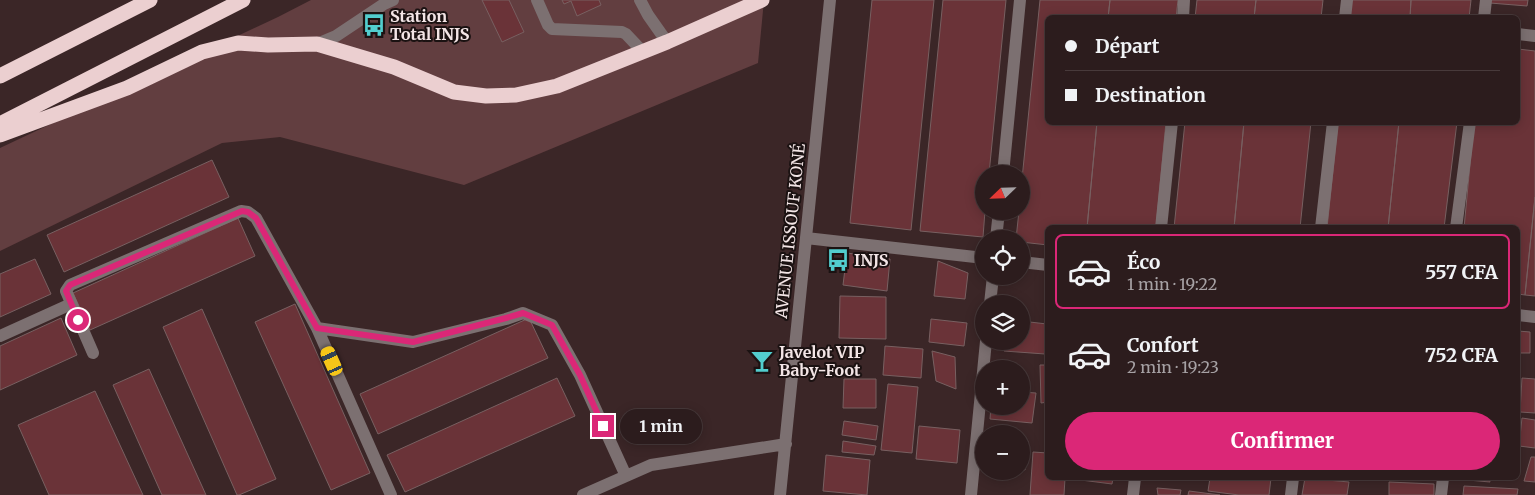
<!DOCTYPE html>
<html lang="fr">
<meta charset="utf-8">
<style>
:root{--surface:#2c1c1d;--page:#342526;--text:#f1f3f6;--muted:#a6a1a4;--line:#483a3b;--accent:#db2777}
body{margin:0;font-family:Merriweather,serif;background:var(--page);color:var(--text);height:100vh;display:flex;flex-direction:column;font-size:19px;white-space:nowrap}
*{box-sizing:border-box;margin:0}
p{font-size:16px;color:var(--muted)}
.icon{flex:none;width:28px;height:28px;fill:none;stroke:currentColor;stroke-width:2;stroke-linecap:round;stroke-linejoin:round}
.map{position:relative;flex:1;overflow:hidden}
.drawer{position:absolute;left:1045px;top:225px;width:475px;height:255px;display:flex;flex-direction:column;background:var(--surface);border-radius:8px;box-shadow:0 2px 12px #0003,0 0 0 1px var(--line)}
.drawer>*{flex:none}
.top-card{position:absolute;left:1045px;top:15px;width:475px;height:110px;border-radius:8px;box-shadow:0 2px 12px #0003,0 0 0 1px var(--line);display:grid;align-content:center;height:110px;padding:0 20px;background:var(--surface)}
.needle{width:32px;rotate:247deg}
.controls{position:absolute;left:975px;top:165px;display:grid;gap:10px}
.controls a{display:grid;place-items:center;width:55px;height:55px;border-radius:50%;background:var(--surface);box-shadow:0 2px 12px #0003,0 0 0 1px var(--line);font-size:25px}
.end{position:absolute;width:22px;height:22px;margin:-11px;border:6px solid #db2777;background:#fff;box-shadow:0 0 0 2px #fff}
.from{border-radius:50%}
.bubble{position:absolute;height:35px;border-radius:18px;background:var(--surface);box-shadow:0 2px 12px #0003,0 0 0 1px var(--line);font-size:16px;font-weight:700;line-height:35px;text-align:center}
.car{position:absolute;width:15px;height:30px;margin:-15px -8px;border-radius:6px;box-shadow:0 0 4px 1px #0007;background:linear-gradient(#f5c518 24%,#345 0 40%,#f5c518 0 76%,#345 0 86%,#f5c518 0)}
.top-card b{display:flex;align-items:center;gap:18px;height:48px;font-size:19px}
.top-card b+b{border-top:1px solid var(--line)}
.top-card i{width:12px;height:12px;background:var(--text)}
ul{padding:9px 0 0;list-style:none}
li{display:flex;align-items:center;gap:15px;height:75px;margin:0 10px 8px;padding:0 10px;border:2px solid transparent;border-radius:8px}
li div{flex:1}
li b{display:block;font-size:19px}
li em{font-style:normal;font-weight:700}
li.current{border-color:var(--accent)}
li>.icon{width:45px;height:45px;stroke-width:1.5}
.cta{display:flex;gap:10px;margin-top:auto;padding:10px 20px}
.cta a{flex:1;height:58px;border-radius:30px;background:var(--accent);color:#fff;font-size:20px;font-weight:700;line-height:58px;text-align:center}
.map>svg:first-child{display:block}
.green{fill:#623e40}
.building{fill:#6a3338;stroke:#786061}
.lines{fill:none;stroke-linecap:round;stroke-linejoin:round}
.minor{stroke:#7c7071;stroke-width:12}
.highway{stroke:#ebcfd0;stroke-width:15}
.route{stroke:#db2777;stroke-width:6}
.labels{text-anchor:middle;stroke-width:4;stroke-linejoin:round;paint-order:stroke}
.poi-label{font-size:16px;font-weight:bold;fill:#f3e5e6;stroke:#1b1212;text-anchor:start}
.street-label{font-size:16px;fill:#f3e5e6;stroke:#1b1212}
</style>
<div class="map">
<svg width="1535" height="495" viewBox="0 0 1535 495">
<rect width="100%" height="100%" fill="#3b2627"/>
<!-- green -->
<path class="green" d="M311,0h453l-6,63 -294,122 -184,-48 -58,6 -222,108v-103l278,-131z"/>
<!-- building -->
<path class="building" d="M482,0h27l15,32 -22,10z
M562,0h37l2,5 -24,11 -6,-15 -7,3z
M872,0h62l-23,230 -61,-7z
M943,0h63l-17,174h-5v37h1l-2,26 -63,-6z
M1040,0h70l-2,18h-60v104h49l-10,106h-39v17l-27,-3v-3h-5l3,-28h2v-22z
M1110,0h68l-2,18h-68z
M1197,0h59l-2,18h-59z
M1256,0h67l-2,18h-67z
M1350,0h61l-1,18h-62z
M1411,0h60l-2,18h-59z
M1490,0h38l-1,6 -37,-3z
M1518,49l17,2v146l-10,98 -7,-1v-66h-54l10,-106h44z
M1097,122h69l-10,106h-69z
M1185,122h59l-10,106h-60z
M1244,122h67l-11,106h-66z
M1338,122h61l-11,106h-61z
M1399,122h58l-13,106h-56z
M212,160l17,37 -165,75 -17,-37z
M1535,197v99l-10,-1z
M238,218l17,38 -165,74 -17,-37z
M847,253l43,6 -3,32 -44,-6z
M35,259l16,35 -51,23v-43z
M938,261l30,12 -3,26 -31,-3z
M840,296l46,1v42l-47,-1z
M295,304l75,169 -39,17 -76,-168z
M202,309l74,170 -37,16h-2l-74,-168z
M61,318l16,37 -77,35v-44z
M529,318l19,40 -170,76 -18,-40z
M931,319l36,4 -3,23 -35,-4z
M1021,321l26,3 -2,30 -41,-3v-10h17z
M1518,331l12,1v21h-12z
M885,346l38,3 -2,29 -38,-3z
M932,351l23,6 1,32 -20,-8z
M1040,365h8v37l-7,1z
M149,369l57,126h-44l-49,-110z
M557,378l18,38 -170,76 -18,-37z
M1522,378l13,1v34l-15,-1z
M844,379h32v29h-33z
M888,384l30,3 -6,66 -31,-3z
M95,391l48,104h-94l-31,-70z
M1021,392l15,1 -4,30 -42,-4 1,-13h30z
M1522,418l13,2v28l-16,-2z
M844,421l34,5 -2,14 -34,-5z
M919,426l41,4 -3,33 -41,-4z
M843,441l33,5 -2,9 -32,-3z
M1021,441h7l-3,29 -4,-1z
M1033,452l15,1v25h17l-1,17h-34z
M826,455l44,5 -3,35 -44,-4z
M1531,457h4v25l-11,-1z
M1081,478h32l-1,6 -31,-4z
M1210,478h61l-2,17h-30l-31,-4z
M1305,478l44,4 -2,13h-45z
M1458,478h31l1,4 -33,-3z
M1389,482l45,2v11h-45z
M1464,486l54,3 -1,6h-54z
M1157,488l24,2 -1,5h-22z
M1189,491l31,4h-32z"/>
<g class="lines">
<!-- minor -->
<path class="minor" d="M537,0l11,25 4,4 70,3 4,2 17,18
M640,0l8,15 19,27
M1183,18l1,-18
M1345,18l2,-18
M1484,18l2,-18
M1518,34l17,2
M317,44l19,-8 48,-32 9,-4
M1003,174l17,-174
M1161,228l11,-106
M1321,228l12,-106
M1456,228l14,-106
M806,238l178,20
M996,239l3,-28
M1021,262l27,3
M990,304l3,-28
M1518,315l17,2
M317,328l96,14 93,-23 17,-6 29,12 28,50 46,101
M0,336l71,-32
M93,353l-27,-62 4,-6 171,-74 7,1 8,6 61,110 74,167
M583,495l68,-30 135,-21
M780,495l50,-495
M971,495l15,-154
M1133,495l2,-17
M1291,495l2,-17
M1441,495l2,-17"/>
<!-- highway -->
<path class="highway" d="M0,76l150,-76
M0,124l243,-124
M0,135l127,-47 75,-36 36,-9 30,2 49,-1 77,23 60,25 32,4 30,-1 41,-9 110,-44 95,-42"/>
</g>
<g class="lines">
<!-- route -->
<path class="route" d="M78,320l-12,-29 4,-6 172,-74 6,1 8,6 61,110 96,14 93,-24 17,-5 29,12 28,50 23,51"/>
</g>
<!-- icons -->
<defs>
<symbol id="bus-bare" viewBox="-9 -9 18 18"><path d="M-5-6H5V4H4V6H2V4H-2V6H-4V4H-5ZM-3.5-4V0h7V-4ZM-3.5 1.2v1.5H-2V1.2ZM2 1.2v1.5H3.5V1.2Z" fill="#52cdce" stroke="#1b1212" stroke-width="2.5" paint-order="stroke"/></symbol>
<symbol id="bar-bare" viewBox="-9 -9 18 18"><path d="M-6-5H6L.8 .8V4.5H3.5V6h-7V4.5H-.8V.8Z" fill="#52cdce" stroke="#1b1212" stroke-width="2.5" paint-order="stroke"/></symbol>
</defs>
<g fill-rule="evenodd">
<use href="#bus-bare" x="358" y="9" width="32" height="32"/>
<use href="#bus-bare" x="822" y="244" width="32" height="32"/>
<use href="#bar-bare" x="746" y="345" width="32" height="32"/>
</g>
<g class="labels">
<!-- poi labels -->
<g class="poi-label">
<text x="390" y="22">Station<tspan x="390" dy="18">Total INJS</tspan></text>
<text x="854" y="266">INJS</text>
<text x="779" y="358">Javelot VIP<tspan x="779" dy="18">Baby-Foot</tspan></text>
</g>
<!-- street labels -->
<g class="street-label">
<text transform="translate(790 231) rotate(-84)" y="6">AVENUE ISSOUF KONÉ</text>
</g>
</g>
</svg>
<div class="controls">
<a><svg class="needle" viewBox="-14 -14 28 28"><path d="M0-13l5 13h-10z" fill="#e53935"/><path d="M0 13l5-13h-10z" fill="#a6a1a4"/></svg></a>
<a><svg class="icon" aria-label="locate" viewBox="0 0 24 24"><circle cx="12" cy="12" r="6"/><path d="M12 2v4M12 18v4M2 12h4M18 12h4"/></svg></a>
<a><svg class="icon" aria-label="layers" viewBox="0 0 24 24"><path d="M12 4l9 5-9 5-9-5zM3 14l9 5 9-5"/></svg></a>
<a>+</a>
<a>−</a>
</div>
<i class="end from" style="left:78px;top:320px"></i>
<i class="end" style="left:603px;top:426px"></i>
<div class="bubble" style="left:620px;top:409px;width:82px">1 min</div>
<i class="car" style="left:332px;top:361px;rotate:336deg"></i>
<div class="top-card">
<b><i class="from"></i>Départ</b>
<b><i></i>Destination</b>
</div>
<section class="drawer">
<ul>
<li class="current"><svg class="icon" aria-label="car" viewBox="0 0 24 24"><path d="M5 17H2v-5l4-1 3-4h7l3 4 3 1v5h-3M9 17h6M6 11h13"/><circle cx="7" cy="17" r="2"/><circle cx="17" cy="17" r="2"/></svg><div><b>Éco</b><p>1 min · 19:22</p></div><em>557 CFA</em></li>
<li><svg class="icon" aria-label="car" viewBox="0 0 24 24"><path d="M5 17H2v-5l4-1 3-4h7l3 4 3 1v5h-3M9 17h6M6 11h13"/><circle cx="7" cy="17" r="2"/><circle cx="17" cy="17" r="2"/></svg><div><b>Confort</b><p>2 min · 19:23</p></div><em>752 CFA</em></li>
</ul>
<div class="cta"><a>Confirmer</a></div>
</section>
</div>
